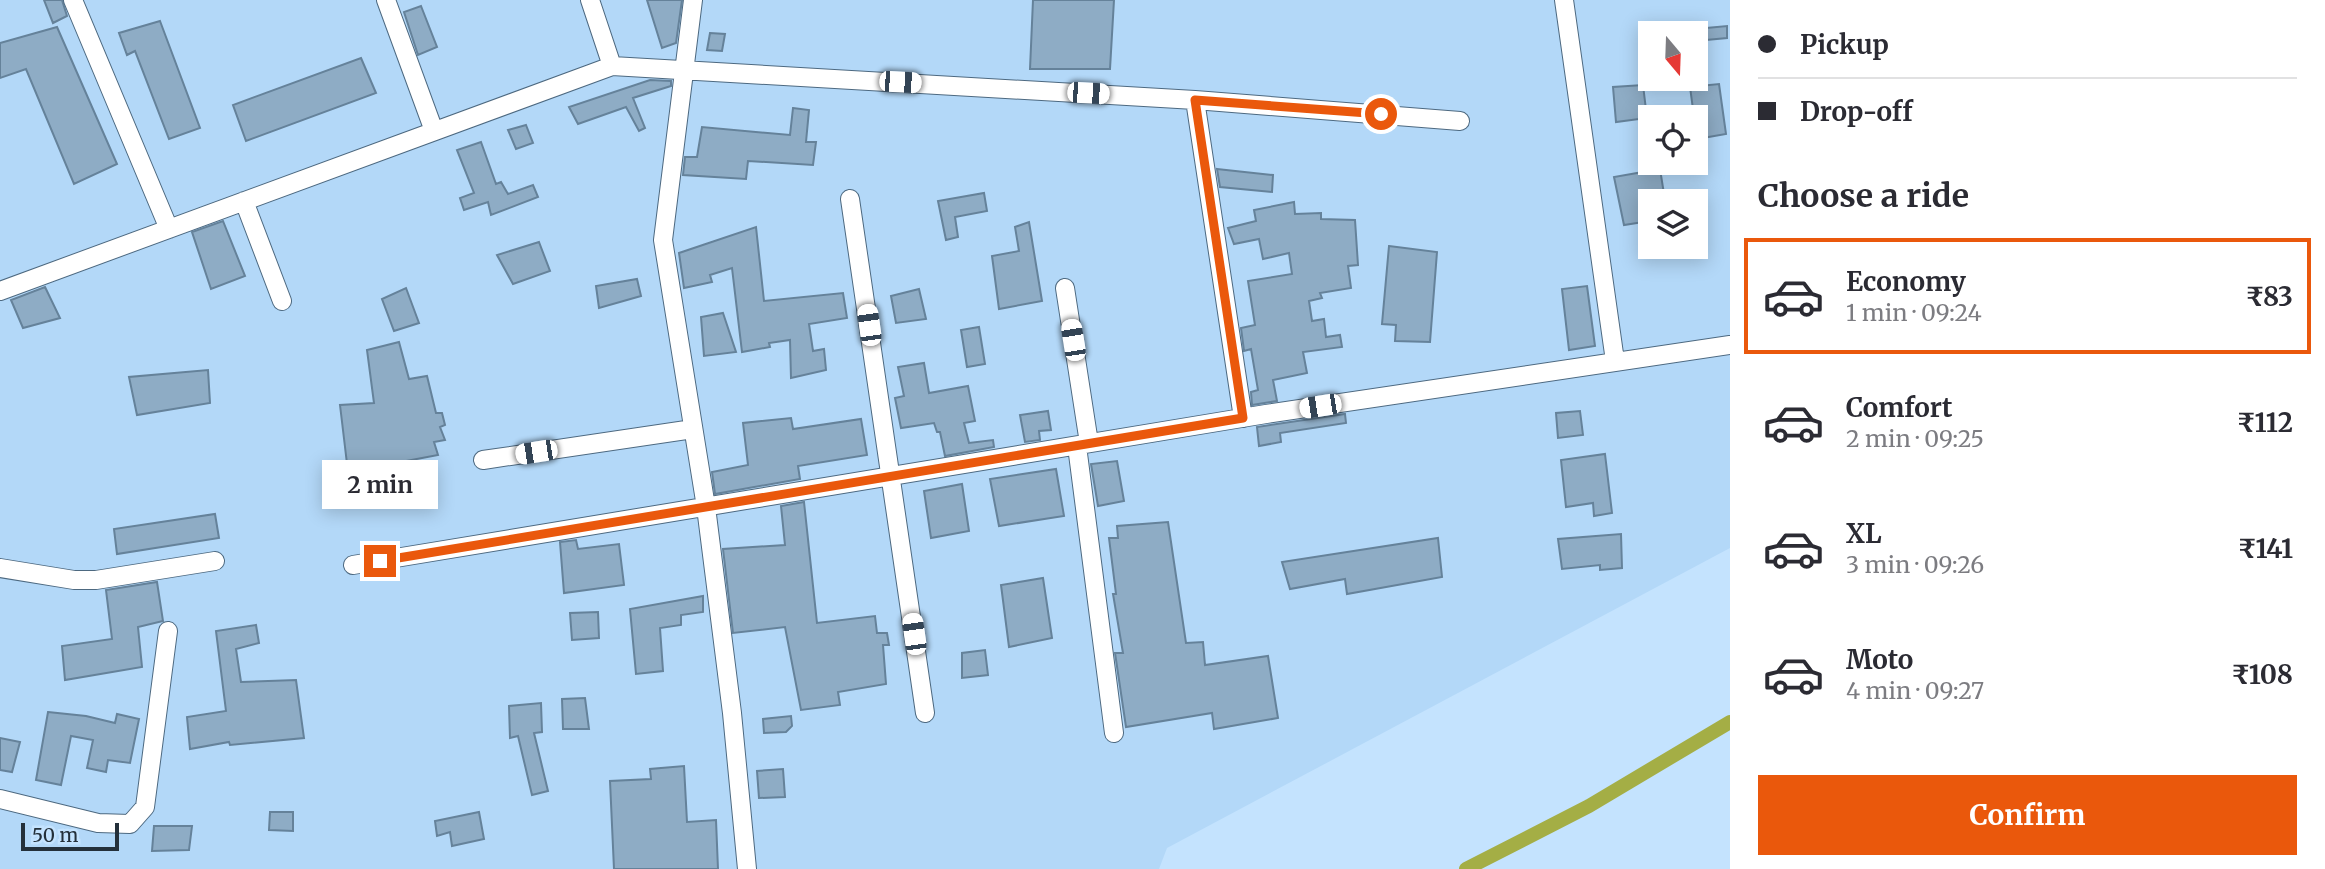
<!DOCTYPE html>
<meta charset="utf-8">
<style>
:root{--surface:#fff;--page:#f2f2f3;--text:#2b2b33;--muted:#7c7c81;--line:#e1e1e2;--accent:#ea580c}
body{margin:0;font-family:Merriweather,serif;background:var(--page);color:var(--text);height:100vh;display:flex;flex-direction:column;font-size:26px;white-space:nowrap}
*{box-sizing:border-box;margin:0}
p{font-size:23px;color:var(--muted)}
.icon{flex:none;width:38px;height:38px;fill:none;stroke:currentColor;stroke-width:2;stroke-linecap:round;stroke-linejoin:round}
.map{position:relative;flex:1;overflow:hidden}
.drawer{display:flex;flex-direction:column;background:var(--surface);width:595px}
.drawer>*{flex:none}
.guide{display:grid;align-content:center;height:154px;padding:0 28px;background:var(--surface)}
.needle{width:46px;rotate:161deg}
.buttons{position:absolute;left:1638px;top:21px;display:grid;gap:14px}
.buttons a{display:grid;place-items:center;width:70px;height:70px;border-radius:0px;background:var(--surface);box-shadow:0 4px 18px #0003;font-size:35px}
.scale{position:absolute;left:21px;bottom:18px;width:98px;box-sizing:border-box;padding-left:7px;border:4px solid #24303a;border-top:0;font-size:19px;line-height:24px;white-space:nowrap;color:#24303a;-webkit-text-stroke:5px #c4e3fe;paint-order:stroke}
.end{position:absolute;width:32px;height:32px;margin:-16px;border:9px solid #ea580c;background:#fff;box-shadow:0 0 0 4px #fff}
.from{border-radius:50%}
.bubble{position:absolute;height:49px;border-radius:0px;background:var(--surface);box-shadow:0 4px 18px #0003;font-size:23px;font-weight:700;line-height:49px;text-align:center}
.car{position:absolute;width:21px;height:42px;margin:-21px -10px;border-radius:9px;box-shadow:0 0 5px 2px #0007;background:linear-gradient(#fff 24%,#345 0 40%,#fff 0 76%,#345 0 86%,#fff 0)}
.guide b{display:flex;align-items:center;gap:24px;height:66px;font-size:26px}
.guide b+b{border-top:2px solid var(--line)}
.guide i{width:18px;height:18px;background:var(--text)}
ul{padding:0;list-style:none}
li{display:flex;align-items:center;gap:21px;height:116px;margin:0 14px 10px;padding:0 14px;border:4px solid transparent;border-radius:0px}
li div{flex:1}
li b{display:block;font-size:26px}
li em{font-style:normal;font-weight:700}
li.on{border-color:var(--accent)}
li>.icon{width:63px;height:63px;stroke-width:1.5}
h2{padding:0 28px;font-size:32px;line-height:84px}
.cta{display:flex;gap:14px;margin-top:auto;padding:14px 28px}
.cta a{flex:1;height:80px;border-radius:0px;background:var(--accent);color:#fff;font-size:28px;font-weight:700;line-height:80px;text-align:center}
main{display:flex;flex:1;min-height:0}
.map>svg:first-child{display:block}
.built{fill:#b3d8f8;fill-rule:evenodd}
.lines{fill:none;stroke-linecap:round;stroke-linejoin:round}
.canal{stroke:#a4ae45;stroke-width:14}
.building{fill:#8eacc5;stroke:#65829a;stroke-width:2}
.minor-casing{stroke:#4d6980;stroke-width:20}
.minor{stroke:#fff;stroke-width:18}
.route{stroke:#ea580c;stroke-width:9}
</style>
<main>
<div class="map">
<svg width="1730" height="869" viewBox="0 0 1730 869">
<rect width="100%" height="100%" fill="#c4e3fe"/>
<!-- built -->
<path class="built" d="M0,0h1730v548l-563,300 -8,21h-1159zM1650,33h46v46h-46zM1650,117h46v46h-46zM1650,201h46v46h-46z"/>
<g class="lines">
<!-- canal -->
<path class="canal" d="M1466,869l123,-63 141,-84"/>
</g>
<!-- building -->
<path class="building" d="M44,0h18l5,16 -14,7z
M647,0h35l-6,43 -14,5z
M1033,0h81l-4,69h-80z
M421,6l16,41 -19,8 -14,-43z
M160,21l40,107 -31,11 -34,-88 -8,4 -8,-22z
M1727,26v12l-31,3v-12z
M57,27l60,137 -43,20 -48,-115 -26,9v-35z
M710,33l15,1 -3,17 -15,-1z
M361,58l15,35 -130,48 -13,-36z
M650,80l21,1v5l-38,12 12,30 -6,3 -13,-24 -48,17 -9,-17z
M1719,84l7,50 -29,5 -7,-52z
M1643,85l4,33 -31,4 -3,-35z
M793,108l16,2 -3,32h10l-3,23 -65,-4 -2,18 -63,-4 2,-18h12l5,-30 88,8z
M526,125l7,18 -17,6 -8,-19z
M481,142l15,42 5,-2 7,12 25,-9 5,12 -47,18 -3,-13 -24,8 -4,-12 14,-5 -17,-43z
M1217,169l56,6 -1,17 -52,-5z
M1660,169l4,25 -12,2 -2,25 -26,4 -10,-48z
M984,193l3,18 -32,6 3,20 -12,3 -8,-39z
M1294,202l1,12 26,-1v6l34,1 3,45 -10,1 3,22 -31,5 2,5 -13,3 3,20 12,-2 2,18 14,-2 2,12 -39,5 4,21 -34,7 4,21 -25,4 -1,-13 7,-2 -7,-41 -7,2 -3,-23 14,-3 -7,-44 44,-7 -3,-21 -26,6 -4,-20 -25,5 -6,-16 28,-7 -2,-11z
M223,221l22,55 -34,13 -19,-57z
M1029,222l13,79 -43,8 -7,-53 27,-5 -4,-24z
M756,227l8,74 79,-8 4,25 -38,6 4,27 11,-2 2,21 -35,8 -1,-38 -21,3 1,4 -28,5 -10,-84 -22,7 2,7 -28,6 -5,-35z
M539,242l11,29 -37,13 -16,-29z
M1389,246l48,6 -7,90 -35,-1 1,-16 -14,-1z
M637,279l4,17 -42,12 -3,-22z
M1587,286l8,60 -26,4 -7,-61z
M45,287l15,31 -37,10 -12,-28z
M406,288l13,35 -25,8 -12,-32z
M919,289l7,30 -30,4 -5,-27z
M723,313l13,39 -32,4 -3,-39z
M979,327l6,37 -18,3 -6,-37z
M399,342l10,37 18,-3 9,37h6l3,12 -5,2 5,13 -11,2 4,13 -90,17 -8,-67 34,-2 -7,-53z
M924,363l5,30 39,-7 7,35 -11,2 5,20 24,-3 1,7 -49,9 -5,-24h-3l-3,-9 -33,5 -6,-30 9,-2 -6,-29z
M208,370l2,33 -73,12 -8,-38z
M1048,411l3,19 -12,1 1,9 -15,2 -5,-27z
M1580,411l3,24 -25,3 -2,-25z
M1345,414l1,9 -66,10 1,9 -22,4 -2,-19z
M791,418l2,11 68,-10 6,36 -69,11 2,13 -85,15 -3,-22 36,-7 -5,-42z
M1605,454l7,59 -18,3 -1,-13 -27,4 -5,-47z
M1117,461l7,40 -26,5 -7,-42z
M1056,469l8,47 -65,10 -9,-47z
M962,484l7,47 -38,7 -7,-47z
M804,502l13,121 58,-7 2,17h10l2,12h-6l3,39 -48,8 2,13 -39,5 -16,-83 -52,6 -10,-84 62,-4 -4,-39z
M215,514l4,24 -102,16 -3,-25z
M1168,522l18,121 17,-1 2,23 63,-9 10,62 -64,11 -2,-16 -86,14 -11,-74h8l-10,-59h3l-7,-56h9l-1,-12z
M1621,534l1,34 -22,2v-5l-38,4 -4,-30z
M1438,538l4,39 -95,17 -2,-15 -55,10 -8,-27z
M576,540l2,9 41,-5 5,41 -60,8 -4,-51z
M1043,578l9,60 -43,9 -8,-62z
M157,582l6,39 -25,6 4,40 -77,13 -3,-34 50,-7 -6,-49z
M703,596v16l-22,3v10l-21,3 3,43 -27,3 -6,-65z
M598,612l1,26 -27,2 -2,-27z
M256,625l3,18 -23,6 5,33 55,-2 8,58 -74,7 -1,-3 -39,7 -3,-32 39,-6 -10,-80z
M985,650l3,25 -26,3v-25z
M585,698l4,31h-26l-1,-30z
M541,703l1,29 -8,1 14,58 -16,4 -14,-59 -8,2 -1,-32z
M48,712l38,4 29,7 2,-9 22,5 -9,44 -22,-3 -2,12 -19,-4 6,-28 -22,-4 -10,49 -25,-5z
M791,716l1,10 -6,6 -22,1 -1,-14z
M0,738l20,4 -8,30 -12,-2z
M684,766l3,56 29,-2 2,49h-104l-4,-88 41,-2 -1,-10z
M783,769l2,28 -26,1 -2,-27z
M270,812h23v19l-24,-1z
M479,812l5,27 -32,7 -2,-14 -13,4 -2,-15z
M154,826h38l-3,24 -37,1z"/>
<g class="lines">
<defs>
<path id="minor" d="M73,0l96,229
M386,0l48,131
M693,0l-30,240 43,267 26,206 15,156
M1564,0l51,361
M612,66l583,34 265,21
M1195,100l48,318
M850,199l75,514
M244,201l38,100
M1065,288l24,155
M0,291l612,-225 -22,-66
M1077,446l37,287
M483,460l210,-31
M353,565l913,-151 464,-69
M0,568l74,12h22l119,-19
M0,799l98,24 32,1 15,-17 23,-176"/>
</defs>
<!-- minor casing -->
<use href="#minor" class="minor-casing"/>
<!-- minor -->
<use href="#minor" class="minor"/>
</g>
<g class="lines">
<!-- route -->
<path class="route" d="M380,561l863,-143 -48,-318 186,14"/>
</g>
</svg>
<div class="buttons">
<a><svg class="needle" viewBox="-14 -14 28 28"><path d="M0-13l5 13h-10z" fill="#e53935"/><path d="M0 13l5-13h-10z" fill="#7c7c81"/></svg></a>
<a><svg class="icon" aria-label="locate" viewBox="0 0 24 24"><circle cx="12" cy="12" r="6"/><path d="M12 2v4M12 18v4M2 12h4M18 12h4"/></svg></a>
<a><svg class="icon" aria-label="layers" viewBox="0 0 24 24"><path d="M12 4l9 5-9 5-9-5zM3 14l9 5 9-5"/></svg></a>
</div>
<div class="scale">50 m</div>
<i class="end from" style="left:1381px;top:114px"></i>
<i class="end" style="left:380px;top:561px"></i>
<div class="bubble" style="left:322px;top:460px;width:116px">2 min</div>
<i class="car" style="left:900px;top:82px;rotate:93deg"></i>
<i class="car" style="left:1088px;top:93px;rotate:93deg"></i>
<i class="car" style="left:869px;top:325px;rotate:352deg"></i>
<i class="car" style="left:1073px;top:340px;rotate:351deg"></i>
<i class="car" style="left:1320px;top:406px;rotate:261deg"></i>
<i class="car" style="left:536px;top:452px;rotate:261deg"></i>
<i class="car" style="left:914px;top:634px;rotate:352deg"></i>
</div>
<section class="drawer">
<div class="guide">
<b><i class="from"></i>Pickup</b>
<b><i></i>Drop-off</b>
</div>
<h2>Choose a ride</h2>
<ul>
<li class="on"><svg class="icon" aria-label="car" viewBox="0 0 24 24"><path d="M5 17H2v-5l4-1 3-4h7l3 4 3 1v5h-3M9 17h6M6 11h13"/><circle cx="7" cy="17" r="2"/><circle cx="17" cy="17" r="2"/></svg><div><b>Economy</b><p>1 min · 09:24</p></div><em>₹83</em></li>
<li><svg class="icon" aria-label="car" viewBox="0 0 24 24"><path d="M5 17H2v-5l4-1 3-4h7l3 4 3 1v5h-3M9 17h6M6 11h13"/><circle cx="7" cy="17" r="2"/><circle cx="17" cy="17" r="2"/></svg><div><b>Comfort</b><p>2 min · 09:25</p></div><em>₹112</em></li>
<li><svg class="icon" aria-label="car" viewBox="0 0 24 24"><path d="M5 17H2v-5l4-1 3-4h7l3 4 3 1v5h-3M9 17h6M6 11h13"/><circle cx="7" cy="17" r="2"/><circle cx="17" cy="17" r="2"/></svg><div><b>XL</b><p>3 min · 09:26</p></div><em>₹141</em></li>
<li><svg class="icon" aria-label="car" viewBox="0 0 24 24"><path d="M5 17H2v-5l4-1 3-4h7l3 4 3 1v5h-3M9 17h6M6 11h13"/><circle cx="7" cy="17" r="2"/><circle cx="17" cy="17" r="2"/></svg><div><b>Moto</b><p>4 min · 09:27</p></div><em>₹108</em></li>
</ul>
<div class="cta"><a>Confirm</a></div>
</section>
</main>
